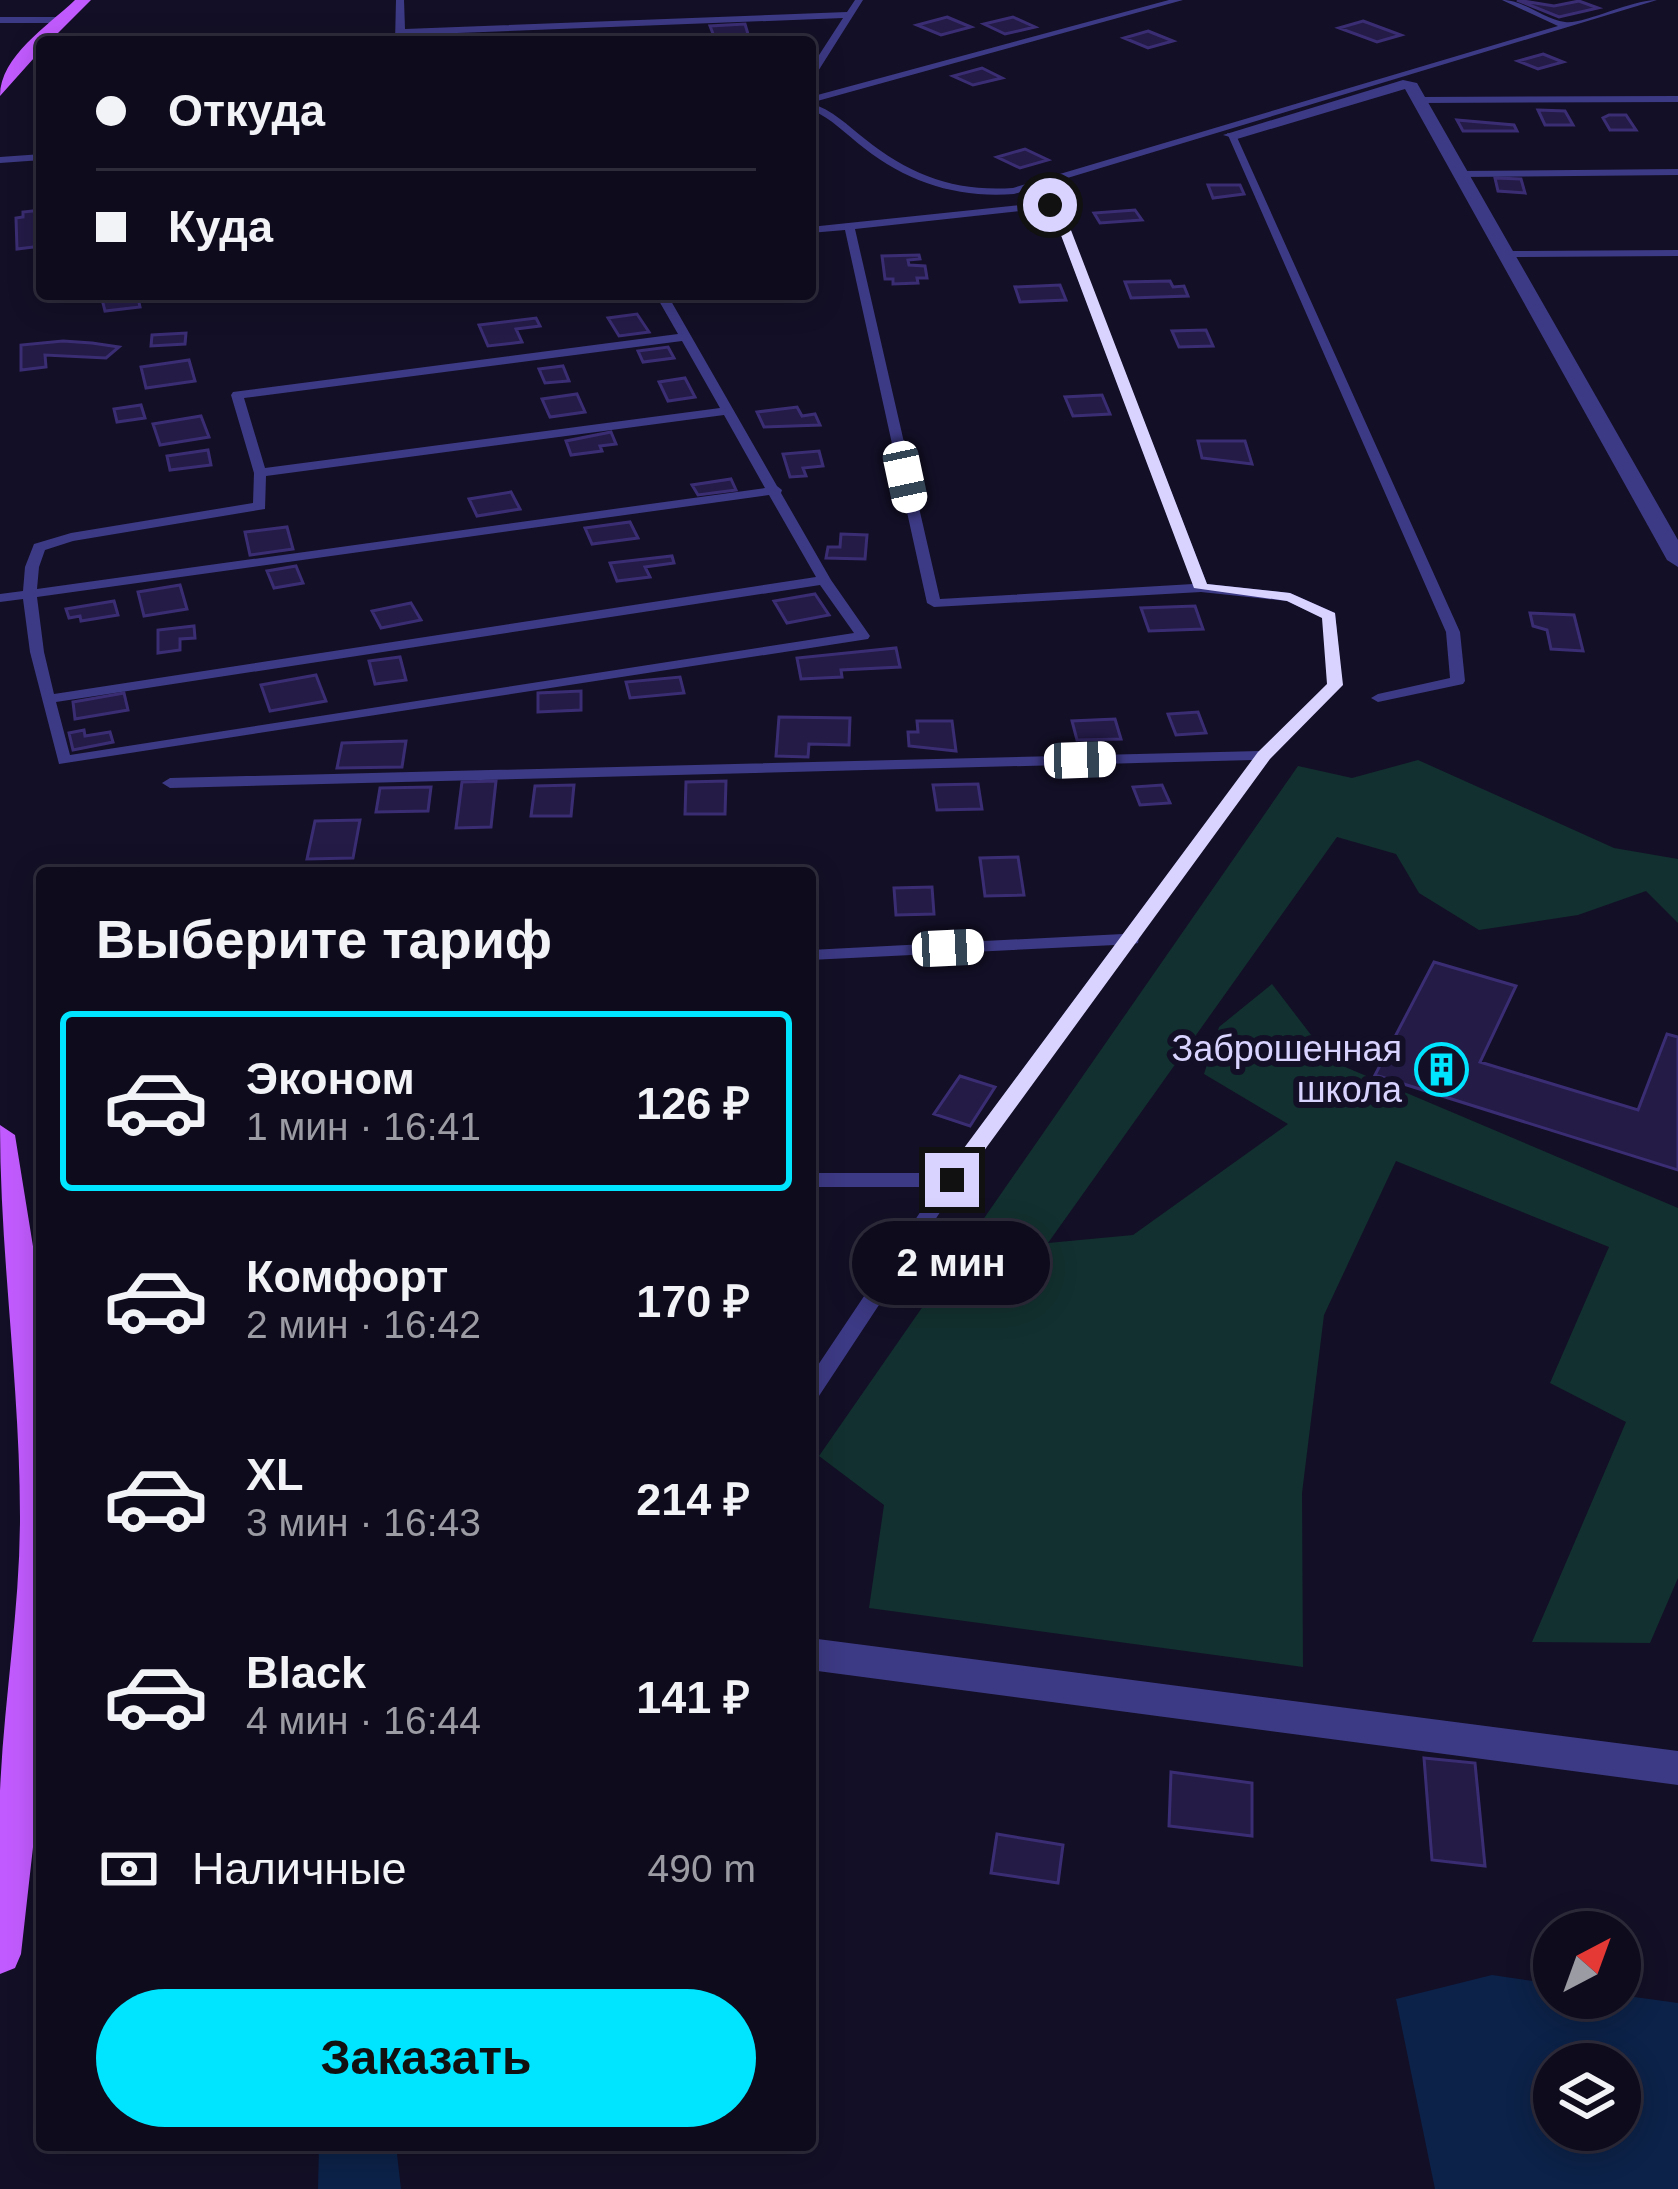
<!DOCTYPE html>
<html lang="ru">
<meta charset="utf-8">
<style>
:root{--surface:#0e0b1c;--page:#171425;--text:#f1f3f6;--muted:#9b9ba3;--line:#2e2b3b;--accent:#00e5ff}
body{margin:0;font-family:Arial,sans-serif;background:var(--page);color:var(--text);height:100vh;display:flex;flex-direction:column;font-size:45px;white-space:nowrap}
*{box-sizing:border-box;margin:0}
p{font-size:39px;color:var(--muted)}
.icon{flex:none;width:66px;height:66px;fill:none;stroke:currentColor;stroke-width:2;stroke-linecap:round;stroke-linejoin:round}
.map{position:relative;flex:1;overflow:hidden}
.details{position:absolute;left:36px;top:867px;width:780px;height:1284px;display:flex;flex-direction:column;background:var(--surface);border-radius:12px;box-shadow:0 6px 30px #0003,0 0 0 3px var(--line)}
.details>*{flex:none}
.banner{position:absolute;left:36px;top:36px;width:780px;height:264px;border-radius:12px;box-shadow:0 6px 30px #0003,0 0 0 3px var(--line);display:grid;align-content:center;height:264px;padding:0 60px;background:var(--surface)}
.needle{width:78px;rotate:41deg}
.buttons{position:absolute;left:1533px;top:1911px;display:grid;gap:24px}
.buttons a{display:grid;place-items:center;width:108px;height:108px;border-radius:50%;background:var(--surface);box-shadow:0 6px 30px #0003,0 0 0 3px var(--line);font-size:60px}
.end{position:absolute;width:54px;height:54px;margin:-27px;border:15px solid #d9d4ff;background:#111;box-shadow:0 0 0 6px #111}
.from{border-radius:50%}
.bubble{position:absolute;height:84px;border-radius:42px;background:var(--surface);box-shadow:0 6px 30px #0003,0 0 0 3px var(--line);font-size:39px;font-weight:700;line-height:84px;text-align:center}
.car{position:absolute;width:36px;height:72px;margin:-36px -18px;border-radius:15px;box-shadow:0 0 9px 3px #0007;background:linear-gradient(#fff 24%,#345 0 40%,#fff 0 76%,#345 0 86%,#fff 0)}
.banner b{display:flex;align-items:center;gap:42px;height:114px;font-size:45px}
.banner b+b{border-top:3px solid var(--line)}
.banner i{width:30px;height:30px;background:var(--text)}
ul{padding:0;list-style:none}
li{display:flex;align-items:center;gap:36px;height:180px;margin:0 24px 18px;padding:0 36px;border:6px solid transparent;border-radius:12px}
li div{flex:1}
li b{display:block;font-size:45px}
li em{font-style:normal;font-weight:700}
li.on{border-color:var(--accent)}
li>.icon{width:108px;height:108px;stroke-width:1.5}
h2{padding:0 60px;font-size:54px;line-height:144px}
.pay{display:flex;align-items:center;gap:30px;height:132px;padding:0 60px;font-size:45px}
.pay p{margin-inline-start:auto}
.action{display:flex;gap:24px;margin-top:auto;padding:24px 60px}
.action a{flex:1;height:138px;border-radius:72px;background:var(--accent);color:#111;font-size:48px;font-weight:700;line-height:138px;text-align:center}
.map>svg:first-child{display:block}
.green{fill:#12302f}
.water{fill:#0c2248;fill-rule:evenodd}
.building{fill:#241b47;stroke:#3b2d73;stroke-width:3}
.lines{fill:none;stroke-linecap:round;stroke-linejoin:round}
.service{fill:#3d3a85;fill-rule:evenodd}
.minor{fill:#3d3a85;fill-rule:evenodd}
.primary{fill:#c25bff;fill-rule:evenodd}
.route{fill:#d9d4ff}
.labels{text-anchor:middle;stroke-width:12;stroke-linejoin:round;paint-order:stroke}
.poi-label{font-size:36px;fill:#d9d4ff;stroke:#130f26;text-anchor:end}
</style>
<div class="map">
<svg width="1678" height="2189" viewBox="0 0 1678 2189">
<rect width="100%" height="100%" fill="#130f26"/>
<!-- green -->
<path class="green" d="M1418,760l196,88 64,11v64l-32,-32 -68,24 -99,15 -60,-37 -23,-39 -59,-17 -289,406 85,-8 155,-111 -84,-50 15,-47 53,-43 59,77 347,147v370l-28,65 -118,-1 94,-220 -76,-39 59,-136 -213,-86 -72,154 -22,178 1,174 -434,-59 15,-103 -65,-49 479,-690 54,12z"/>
<!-- water -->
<path class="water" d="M1492,1975l62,9v14l66,-3 58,8v186h-243l-39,-190zM1554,2064h66v66h-66z
M319,2145h77l5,44h-83z"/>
<!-- building -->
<path class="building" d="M1517,0l37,6 25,-5 19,7 -39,9z
M947,17l24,10 -30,8 -24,-10z
M1013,17l22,10 -30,7 -21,-10z
M1363,21l38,14 -24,7 -38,-14z
M745,24l3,10 -10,4 -23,1 -5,-13z
M1148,31l25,10 -25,7 -24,-10z
M1543,54l20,8 -25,7 -20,-8z
M982,68l20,10 -29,7 -20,-9z
M1538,110l27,1 8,14h-28z
M1609,115h17l10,15h-26l-7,-12z
M1457,120l57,5 3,6h-54z
M1025,149l23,11 -28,8 -23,-11z
M1495,178l26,1 4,14 -27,-2z
M1208,185h32l4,9 -31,4z
M42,210v36l-25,3 -1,-31 7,-1v-5z
M1135,210l7,10 -42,3 -6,-10z
M919,255l1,4 -12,1 1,5 16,1 2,12h-10l1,5 -25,1v-5h-8l-3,-23z
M1170,281l3,6 11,-1 4,10 -57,2 -6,-16z
M1060,285l6,15 -46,2 -5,-15z
M137,294l3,13 -35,4 -3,-12z
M637,314l12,18 -30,4 -11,-18z
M536,318l4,8 -24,3 6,13 -34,4 -9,-21z
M1206,330l7,16 -34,1 -7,-16z
M186,333l-1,11 -34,2 1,-11z
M63,341l29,2 27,4 -13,11 -61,-3 1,12 -25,3v-25z
M668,347l6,11 -31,4 -5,-11z
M189,360l6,21 -49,7 -5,-21z
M563,366l6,15 -24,2 -6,-14z
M685,378l10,19 -27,4 -9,-19z
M577,394l8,18 -35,5 -8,-18z
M1102,395l8,19 -37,2 -8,-19z
M141,405l4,13 -28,4 -3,-13z
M797,407l5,9 13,-2 5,11 -56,2 -7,-15z
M201,416l8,21 -49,8 -7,-21z
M611,432l5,12 -16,2 2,5 -31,4 -5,-14z
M1198,441h47l7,23 -50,-6z
M208,450l3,15 -41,5 -3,-14z
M819,451l4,15 -20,2 3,8 -16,1 -7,-23z
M731,479l5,11 -38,5 -6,-10z
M511,492l9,17 -43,7 -8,-17z
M630,522l8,16 -46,6 -7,-16z
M287,527l6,22 -43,6 -5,-23z
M841,534l26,1 -2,24 -39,-1 2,-11h12z
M672,556l2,7 -29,4 5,10 -33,4 -7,-18z
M296,566l7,17 -29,5 -7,-17z
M180,585l7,24 -43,7 -6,-24z
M815,594l14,21 -42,8 -13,-22z
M114,601l4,14 -37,6 -1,-5 -11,2 -3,-9z
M411,603l10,17 -40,8 -9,-17z
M1195,606l8,23 -54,2 -8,-23z
M1530,613l44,2 9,36 -32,-2 -4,-19 -14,-4z
M194,626l1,12 -15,1v11l-22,3v-23z
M896,648l4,19 -59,3 1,7 -41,2 -4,-21z
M400,657l6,23 -31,4 -6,-23z
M316,675l10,26 -56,10 -9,-26z
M680,677l4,16 -54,5 -4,-16z
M581,691v19l-43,2v-19z
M124,693l4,17 -53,9 -2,-17z
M1198,712l8,21 -30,2 -8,-21z
M779,717l71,1 -1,27 -40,-1 -1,13 -32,-1z
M1115,719l6,20 -44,1 -5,-19z
M917,721h35l4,30 -47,-5 -1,-14h10z
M84,730l1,6 25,-4 3,10 -40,8 -4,-17z
M406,741l-4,26 -65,1 5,-25z
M496,781l-5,46 -35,1 6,-46z
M726,781l-1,33h-40l1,-32z
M978,784l4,25 -45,1 -4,-25z
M574,785l-3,31h-40l4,-30z
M1162,785l8,18 -30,2 -7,-18z
M431,787l-3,24 -52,1 4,-24z
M360,820l-7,38 -46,1 8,-38z
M1018,857l6,38 -39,1 -5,-38z
M932,887l2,27 -38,1 -2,-27z
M1434,962l82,24 -36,76 158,48 29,-76 11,3v133l-303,-95z
M960,1076l35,11 -25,39 -36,-12z
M1424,1758l51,5 10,103 -53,-6z
M1171,1772l81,11v53l-83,-10z
M997,1834l66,11 -5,38 -67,-10z"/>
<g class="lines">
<!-- service -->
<path class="service" d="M396,0h8l1,29 442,-17 8,-12h8l-48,76 -5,3v-10l33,-51 -438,17v7h-10z
M1169,0h14l-373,103v-6z
M1502,0c23,0 40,19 63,22 18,3 65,-22 92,-22l-643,194c-57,4 -105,-11 -150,-46 -18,-14 -33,-30 -54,-39v-6c23,7 37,22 55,36 45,36 90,53 148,49l545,-162z
M0,17h60l5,3 -5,3h-60z
M1678,96v6l-257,1 -5,-3 5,-3z
M1227,133l9,2 224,497 5,49 -2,3 -85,18 -7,-4 7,-4 72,-16 -4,-46z
M42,154v6l-42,3v-6z
M1678,169v6l-220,2 -5,-3 5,-3z
M1050,202l13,10 144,372 83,9 45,20 7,72 -73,73 -130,179 -1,6 -4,1 -176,241 -141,214 -7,2v-24l127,-190h-127v-14h136l169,-228 -305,15v-10l313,-16 130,-174 -1083,28 -8,-5 8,-5 1090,-27 68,-67 -5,-66 -36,-17 -86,-9 -267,15 -7,-4 -82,-373 -35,3v-6zM1048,208l5,5 140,371 -253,15 -85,-370z
M1678,250v6l-170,1 -5,-3 5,-3z
M655,294h12l110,192 5,4 -1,3 50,87 39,56 -2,3 -809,125 -29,-112 -7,-53 -23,3v-8l23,-3 2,-24 9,-23 37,-11 182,-30 1,-30 -23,-78 2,-3 445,-58zM682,341l38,67 -455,60 -21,-70zM724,415l41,73 -728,101 2,-22 6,-17 28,-9 192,-32 1,-33zM769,495l47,82 -762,117 -10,-42 -7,-55zM820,585l34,48 -784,122 -14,-53z"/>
<!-- minor -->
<path class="minor" d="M1403,80l14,3 261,457v27l-11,-7 -262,-471 -168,50 -14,-4z
M810,1638l868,113v34l-868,-115z"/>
<!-- primary -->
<path class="primary" d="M75,0h16l-42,42h-7v7l-42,47c0,-40 48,-70 75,-96z
M0,1125l15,10 27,167v465l-21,187 -6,14 -15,6c0,-61 0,-123 0,-183 4,-92 20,-182 20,-274 0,-132 -20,-261 -20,-392z"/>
</g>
<!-- route -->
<path class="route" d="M1050,201l14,11 143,372 83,9 45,20 8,72 -73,74 -311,426h-15v-10l314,-423 69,-68 -5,-66 -35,-17 -93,-13 -141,-374 -9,-9z"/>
<!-- icons -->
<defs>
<symbol id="building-ring" viewBox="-11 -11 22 22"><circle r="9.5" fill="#130f26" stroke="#00e5ff" stroke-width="1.5"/><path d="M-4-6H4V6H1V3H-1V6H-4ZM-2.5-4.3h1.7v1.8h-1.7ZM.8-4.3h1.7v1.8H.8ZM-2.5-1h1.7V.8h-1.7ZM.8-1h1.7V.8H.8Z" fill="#00e5ff"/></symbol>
</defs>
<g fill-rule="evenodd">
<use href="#building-ring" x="1412" y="1040" width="59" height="59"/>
</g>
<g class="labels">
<!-- poi labels -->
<g class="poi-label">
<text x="1402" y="1061">Заброшенная<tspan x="1402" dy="41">школа</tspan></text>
</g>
</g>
</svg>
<div class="buttons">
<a><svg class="needle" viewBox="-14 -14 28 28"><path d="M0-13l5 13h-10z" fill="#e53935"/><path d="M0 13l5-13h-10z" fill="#9b9ba3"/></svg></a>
<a><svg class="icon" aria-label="layers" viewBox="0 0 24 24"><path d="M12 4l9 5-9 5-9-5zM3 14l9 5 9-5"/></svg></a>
</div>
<i class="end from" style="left:1050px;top:205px"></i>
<i class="end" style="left:952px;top:1180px"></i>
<div class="bubble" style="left:852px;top:1221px;width:198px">2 мин</div>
<i class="car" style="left:905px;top:477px;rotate:168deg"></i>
<i class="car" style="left:1080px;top:760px;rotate:88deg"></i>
<i class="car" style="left:948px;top:948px;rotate:87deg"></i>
<div class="banner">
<b><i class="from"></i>Откуда</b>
<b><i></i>Куда</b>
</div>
<section class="details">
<h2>Выберите тариф</h2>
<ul>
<li class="on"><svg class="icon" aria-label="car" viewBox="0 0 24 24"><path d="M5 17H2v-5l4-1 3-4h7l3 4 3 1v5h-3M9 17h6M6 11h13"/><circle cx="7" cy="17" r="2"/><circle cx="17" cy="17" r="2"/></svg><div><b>Эконом</b><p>1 мин · 16:41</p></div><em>126 ₽</em></li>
<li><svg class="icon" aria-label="car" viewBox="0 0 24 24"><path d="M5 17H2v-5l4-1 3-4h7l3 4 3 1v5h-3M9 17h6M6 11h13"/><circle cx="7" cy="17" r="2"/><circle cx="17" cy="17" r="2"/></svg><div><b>Комфорт</b><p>2 мин · 16:42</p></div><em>170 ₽</em></li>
<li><svg class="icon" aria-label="car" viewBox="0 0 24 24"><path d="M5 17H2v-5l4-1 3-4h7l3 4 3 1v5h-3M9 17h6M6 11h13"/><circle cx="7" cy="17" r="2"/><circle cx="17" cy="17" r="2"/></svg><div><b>XL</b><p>3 мин · 16:43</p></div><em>214 ₽</em></li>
<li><svg class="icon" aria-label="car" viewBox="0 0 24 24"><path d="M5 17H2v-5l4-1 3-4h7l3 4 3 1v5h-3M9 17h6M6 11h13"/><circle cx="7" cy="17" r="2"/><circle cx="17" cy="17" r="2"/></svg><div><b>Black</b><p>4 мин · 16:44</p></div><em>141 ₽</em></li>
</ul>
<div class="pay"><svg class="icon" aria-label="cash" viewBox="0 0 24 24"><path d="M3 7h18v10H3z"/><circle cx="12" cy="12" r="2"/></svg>Наличные<p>490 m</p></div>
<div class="action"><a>Заказать</a></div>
</section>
</div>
